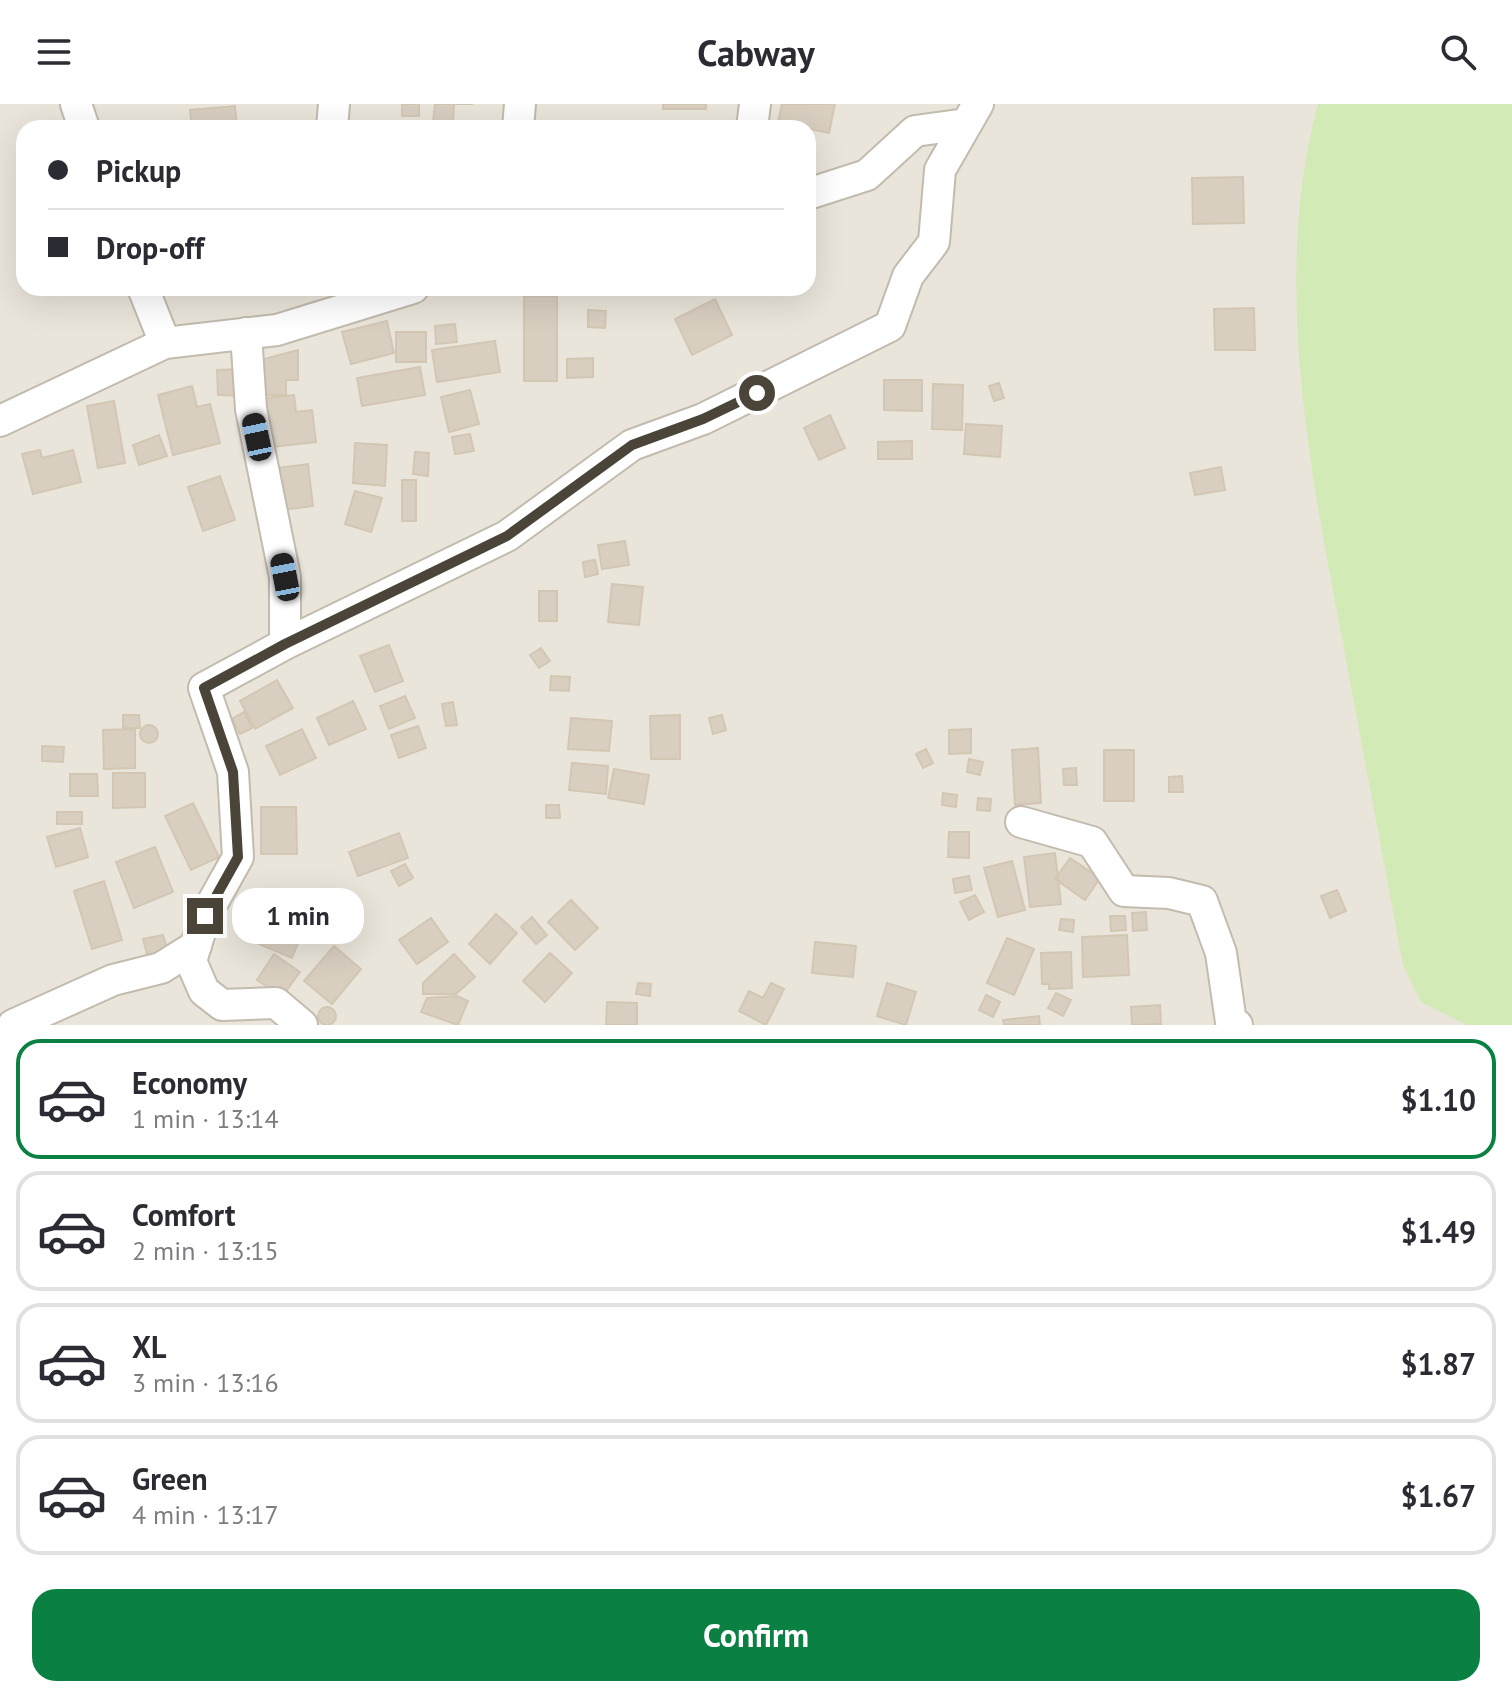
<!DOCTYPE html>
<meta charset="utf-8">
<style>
:root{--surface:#fff;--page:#f7f7f7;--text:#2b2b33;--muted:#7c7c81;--line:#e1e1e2;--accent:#0b8043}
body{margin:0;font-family:"PT Sans",sans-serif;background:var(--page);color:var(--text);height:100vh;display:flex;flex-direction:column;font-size:30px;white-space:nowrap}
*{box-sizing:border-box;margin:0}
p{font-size:26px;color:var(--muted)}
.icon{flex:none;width:44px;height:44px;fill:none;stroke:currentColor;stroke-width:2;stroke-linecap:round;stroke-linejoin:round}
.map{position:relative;height:921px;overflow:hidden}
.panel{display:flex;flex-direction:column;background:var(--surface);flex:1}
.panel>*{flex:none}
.guide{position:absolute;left:16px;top:16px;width:800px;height:176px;border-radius:24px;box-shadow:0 8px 32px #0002;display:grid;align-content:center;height:176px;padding:0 32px;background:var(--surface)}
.end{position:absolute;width:36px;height:36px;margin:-18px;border:10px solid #4b4439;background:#fff;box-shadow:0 0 0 4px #fff}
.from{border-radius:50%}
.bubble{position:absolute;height:56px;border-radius:24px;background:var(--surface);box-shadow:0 8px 32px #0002;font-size:26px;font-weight:600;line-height:56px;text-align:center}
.car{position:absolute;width:24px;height:48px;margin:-24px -12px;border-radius:10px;box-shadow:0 0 6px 2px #0007;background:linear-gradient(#222 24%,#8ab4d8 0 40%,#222 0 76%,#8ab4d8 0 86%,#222 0)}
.guide b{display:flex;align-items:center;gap:28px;height:76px;font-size:30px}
.guide b+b{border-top:2px solid var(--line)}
.guide i{width:20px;height:20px;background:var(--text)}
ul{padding:14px 0 0;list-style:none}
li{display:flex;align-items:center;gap:24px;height:120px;margin:0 16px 12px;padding:0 16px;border:4px solid var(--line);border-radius:24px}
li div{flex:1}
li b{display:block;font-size:30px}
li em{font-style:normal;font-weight:600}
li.on{border-color:var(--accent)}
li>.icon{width:72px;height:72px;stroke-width:1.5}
.button{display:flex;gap:16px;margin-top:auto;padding:16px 32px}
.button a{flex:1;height:92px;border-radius:24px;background:var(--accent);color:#fff;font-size:32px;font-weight:600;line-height:92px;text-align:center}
header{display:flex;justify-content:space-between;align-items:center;height:104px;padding:0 32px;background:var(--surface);font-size:36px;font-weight:600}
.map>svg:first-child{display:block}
.residential{fill:#eae5da;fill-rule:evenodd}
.green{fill:#d2eab5}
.building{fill:#d8cfc1;stroke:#d3c7b4;stroke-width:2}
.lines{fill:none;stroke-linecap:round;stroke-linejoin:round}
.minor-casing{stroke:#c2bbae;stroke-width:34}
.minor{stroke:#fff;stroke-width:30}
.route{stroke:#4b4439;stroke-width:10}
</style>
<header><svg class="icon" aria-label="menu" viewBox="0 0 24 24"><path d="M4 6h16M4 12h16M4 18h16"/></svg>Cabway<svg class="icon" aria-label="search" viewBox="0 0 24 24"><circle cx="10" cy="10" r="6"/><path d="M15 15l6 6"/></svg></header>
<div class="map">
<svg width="1512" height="921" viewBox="0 0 1512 921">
<rect width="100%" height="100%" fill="#f6f3ec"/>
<!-- residential -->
<path class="residential" d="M0,0h1512v921h-1512zM24,24h784v160h-784z"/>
<!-- green -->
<path class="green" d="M1318,0h194v921h-45l-46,-23 -18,-37c-20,-107 -40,-214 -60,-321 -33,-174 -72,-366 -25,-540z"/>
<!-- building -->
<path class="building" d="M402,0h17v12h-17z
M435,0h38h-19l-1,21 -20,-2z
M663,0h43v5h-43z
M782,0h53l-6,29 -51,-11z
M235,2l2,22h-45l-2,-18z
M1243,73l1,46 -51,1 -1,-46z
M236,184h44l-43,7z
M524,192h33v85h-33z
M715,195l17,36 -40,20 -17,-36z
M1254,204l1,42h-40l-1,-41z
M588,206l18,1 -1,17 -17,-1z
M387,217l7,32 -43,11 -9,-32z
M455,220l2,18 -21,2 -1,-18z
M396,228h30v30h-30z
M495,237l5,31 -63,10 -5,-32z
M298,246v30h-12v15h-32v-29h10v-7z
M593,254v19l-26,1v-19z
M420,263l5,28 -63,11 -5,-28z
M240,265l1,27 -23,-1 -1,-25z
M884,276h38v31l-38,-1z
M999,279l5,15 -10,3 -5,-15z
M933,280l30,1 -1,45 -30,-1z
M192,282l5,21 13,-3 10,39 -47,12 -15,-60z
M470,286l9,34 -30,8 -8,-35z
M294,291l2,17 16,-2 4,32 -53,6 -6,-49z
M114,297l11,62 -27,5 -11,-62z
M830,311l15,33 -26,12 -15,-32z
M966,320l36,2 -2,31 -36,-3z
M470,330l4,17 -19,3 -3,-17z
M159,331l8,21 -28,9 -6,-20z
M912,337v18h-34v-17z
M355,339l32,2 -2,41 -32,-3z
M40,346l2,8 31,-8 8,32 -48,12 -11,-40z
M415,348l14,1 -1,23 -15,-2z
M308,360l5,42 -31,4 -5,-42z
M1221,363l4,23 -30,5 -5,-22z
M220,372l15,44 -32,11 -15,-44z
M402,376h14v41h-14z
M355,387l27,7 -11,34 -26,-8z
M625,437l4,24 -27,4 -4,-24z
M595,456l3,14 -13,3 -2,-15z
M612,480l31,3 -4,38 -31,-3z
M539,487h18v30h-18z
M389,541l14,36 -28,11 -15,-36z
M541,544l9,13 -11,7 -9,-13z
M551,572l19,1 -1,14 -19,-1z
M277,576l16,28 -38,21 -15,-28z
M405,592l10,22 -26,11 -9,-23z
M353,597l13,28 -37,16 -12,-27z
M453,598l4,23 -11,1 -4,-22z
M244,608l8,16 -12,6 -8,-15z
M123,611h16l1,13h-17z
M680,611v44h-29l-1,-43z
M722,611l4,15 -13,4 -4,-16z
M571,614l41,3 -3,30 -41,-2z
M140 630a9 9 0 1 1 18 0a9 9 0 1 1-18 0Z
M418,622l8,22 -27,10 -8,-23z
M135,625v39l-31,1 -1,-39z
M302,625l14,29 -36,17 -14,-29z
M971,625v24l-22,1v-24z
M42,642l22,1 -1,15 -21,-1z
M1038,644l3,55 -26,2 -3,-55z
M926,645l7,14 -10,5 -7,-14z
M1104,646h30v51h-30z
M969,655l14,3 -3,13 -13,-3z
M572,659l36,3 -2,28 -37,-4z
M1076,664l1,17h-13l-1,-16z
M614,665l35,6 -5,29 -36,-6z
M113,669h32v34l-32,1z
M70,670h27l1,22h-28z
M1182,672l1,16h-14v-15z
M943,689l14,2 -1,12 -14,-2z
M978,694l13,1 -1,12 -13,-1z
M193,699l26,54 -28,13 -26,-54z
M546,701h13l1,13h-14z
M261,703h35l1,47h-36z
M57,708h25v12h-25z
M80,724l8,29 -32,10 -9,-30z
M949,728h20v26l-21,-1z
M399,729l9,25 -50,18 -9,-24z
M155,743l18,45 -39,16 -18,-46z
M1055,749l6,51 -31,3 -6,-50z
M1070,754l30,20 -15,22 -30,-21z
M1012,757l13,49 -27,7 -14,-49z
M405,760l8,14 -14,8 -8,-15z
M969,772l3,14 -17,3 -2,-14z
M104,777l18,59 -30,9 -18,-58z
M1337,786l9,21 -16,7 -9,-22z
M975,791l9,17 -15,8 -9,-18z
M571,796l27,28 -23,22 -27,-28z
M1146,808l1,18 -14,1 -1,-18z
M267,809l37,15 -12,30 -38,-16z
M496,810l21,19 -27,31 -21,-20z
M1110,812h15l1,14 -15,1z
M532,813l15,18 -11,9 -15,-17z
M431,814l17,24 -31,22 -18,-24z
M1061,815l13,1 -1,12 -14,-2z
M163,831l6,22 -20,5 -6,-23z
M1127,831l2,40 -46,2 -1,-40z
M1007,834l27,11 -20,46 -27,-12z
M815,838l41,4 -3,31 -41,-4z
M334,842l27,23 -29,35 -28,-23z
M1071,848l1,36 -23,1v-5h-7l-1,-31z
M550,849l22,20 -27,29 -22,-21z
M274,850l26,18 -18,25 -25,-17z
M454,850l21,23 -19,17h-33v-11z
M638,879l13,1 -1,12 -14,-2z
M771,879l13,6 -18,36 -27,-14 10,-20 14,7z
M887,879l29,9 -10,33 -29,-9z
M1056,889l15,7 -8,16 -15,-8z
M986,891l14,7 -7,15 -14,-7z
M457,892l11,5 -10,24 -37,-13 6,-14z
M607,898l30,1v22h-31z
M1160,901l1,19 -29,1 -1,-18z
M318 912a9 9 0 1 1 18 0a9 9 0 1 1-18 0Z
M1039,912l1,9h-36l-1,-5z"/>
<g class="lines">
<defs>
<path id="minor" d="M76,0l8,24
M332,24l2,-24
M518,24l2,-24
M752,24l3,-24
M808,90l59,-19 48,-44 51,-7
M143,184l22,55
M246,229l5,76 34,168v67
M0,317l165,-78 112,-13 136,-42
M1021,718l71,20 32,49 45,2 33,8 19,52 10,69 6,3
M13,921l100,-45 48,-12 35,-22
M302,921l-26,-22 -54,2 -18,-14 -13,-30 14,-45 33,-59 -5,-85 -29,-84 81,-44 222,-108 125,-91 71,-26 187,-93 18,-50 26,-34 6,-72 38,-66"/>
</defs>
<!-- minor casing -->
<use href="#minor" class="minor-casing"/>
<!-- minor -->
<use href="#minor" class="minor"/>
</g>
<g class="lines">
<!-- route -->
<path class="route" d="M205,812l33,-59 -5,-85 -29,-84 81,-44 222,-108 125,-91 71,-26 54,-26"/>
</g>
</svg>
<i class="end from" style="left:757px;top:289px"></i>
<i class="end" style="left:205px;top:812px"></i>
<div class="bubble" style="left:232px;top:784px;width:132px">1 min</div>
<i class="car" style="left:257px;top:333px;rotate:348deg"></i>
<i class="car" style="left:285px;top:473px;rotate:349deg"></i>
<div class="guide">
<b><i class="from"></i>Pickup</b>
<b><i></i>Drop-off</b>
</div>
</div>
<section class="panel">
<ul>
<li class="on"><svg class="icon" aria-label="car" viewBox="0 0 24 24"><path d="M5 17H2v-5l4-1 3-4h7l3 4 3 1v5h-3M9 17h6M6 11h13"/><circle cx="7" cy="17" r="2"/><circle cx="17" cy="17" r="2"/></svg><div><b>Economy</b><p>1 min · 13:14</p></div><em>$1.10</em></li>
<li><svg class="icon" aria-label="car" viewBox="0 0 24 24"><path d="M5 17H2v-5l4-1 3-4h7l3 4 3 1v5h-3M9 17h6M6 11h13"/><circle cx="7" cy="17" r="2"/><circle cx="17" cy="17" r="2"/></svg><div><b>Comfort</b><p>2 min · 13:15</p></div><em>$1.49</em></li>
<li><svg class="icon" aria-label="car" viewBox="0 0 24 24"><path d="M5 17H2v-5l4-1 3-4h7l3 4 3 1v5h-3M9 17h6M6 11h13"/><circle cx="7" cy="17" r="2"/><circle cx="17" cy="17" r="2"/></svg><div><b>XL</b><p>3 min · 13:16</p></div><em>$1.87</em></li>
<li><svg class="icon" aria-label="car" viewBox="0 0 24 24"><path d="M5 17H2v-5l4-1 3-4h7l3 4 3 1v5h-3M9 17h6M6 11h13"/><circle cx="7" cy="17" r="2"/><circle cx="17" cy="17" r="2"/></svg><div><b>Green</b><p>4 min · 13:17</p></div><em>$1.67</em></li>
</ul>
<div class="button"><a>Confirm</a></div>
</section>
